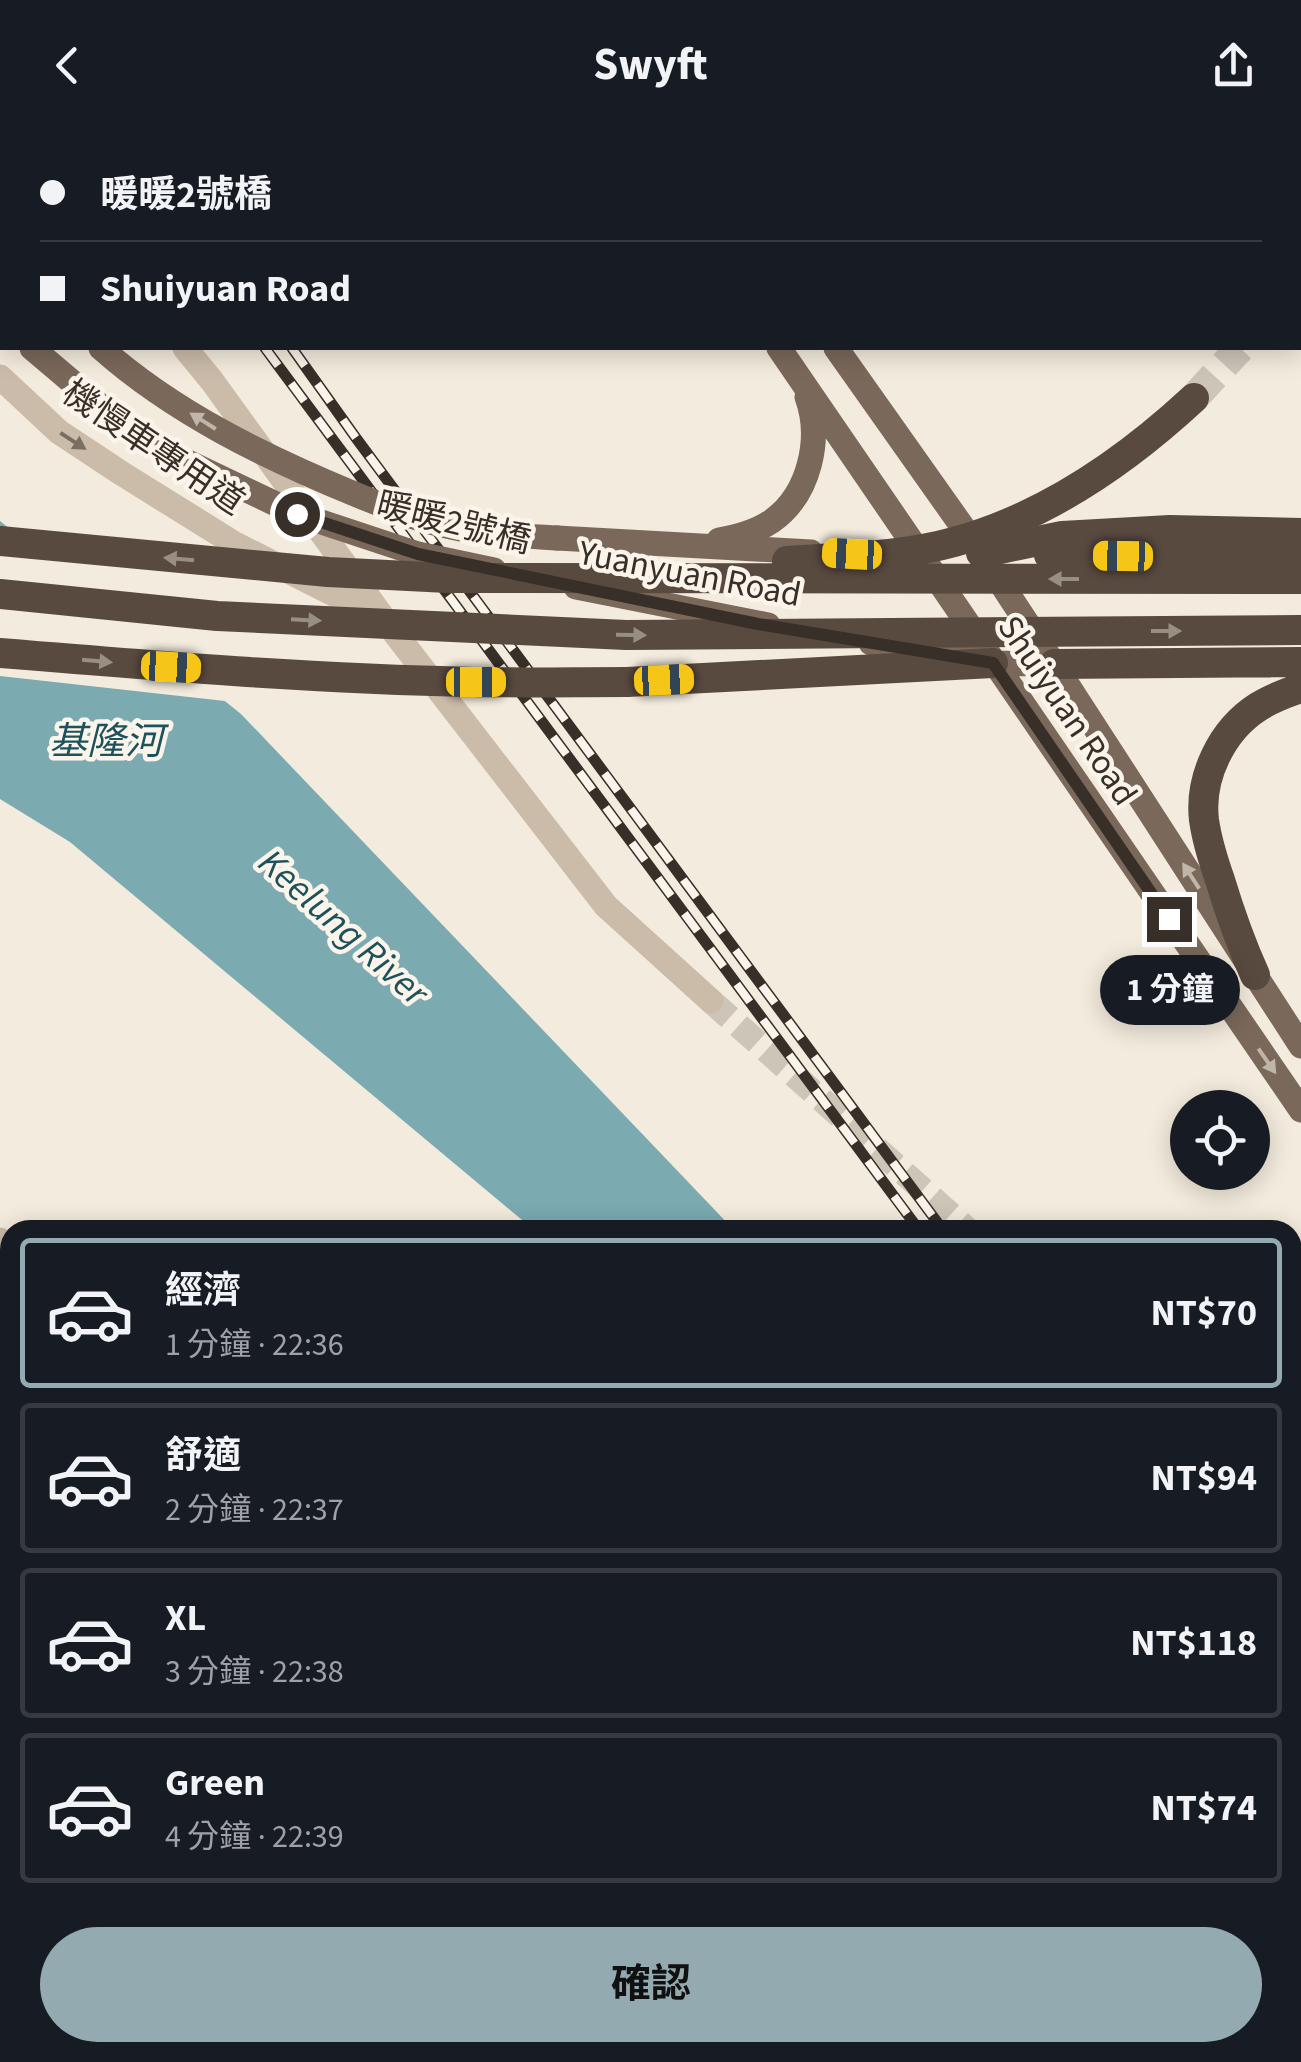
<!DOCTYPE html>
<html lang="zh-TW">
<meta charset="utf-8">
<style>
:root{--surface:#171b24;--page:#242831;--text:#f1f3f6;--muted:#9ea1a6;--line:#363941;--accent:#92aab0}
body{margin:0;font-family:"Source Sans 3","Noto Sans TC",sans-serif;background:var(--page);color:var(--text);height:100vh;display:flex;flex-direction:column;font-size:38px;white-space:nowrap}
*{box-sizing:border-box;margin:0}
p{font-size:32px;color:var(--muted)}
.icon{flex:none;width:55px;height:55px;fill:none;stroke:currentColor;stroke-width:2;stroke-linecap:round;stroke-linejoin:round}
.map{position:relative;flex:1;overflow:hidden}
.details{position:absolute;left:0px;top:1090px;width:1302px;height:842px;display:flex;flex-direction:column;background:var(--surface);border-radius:30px 30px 0 0;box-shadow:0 5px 25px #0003}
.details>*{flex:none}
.top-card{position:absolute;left:0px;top:0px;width:1302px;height:220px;box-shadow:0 5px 25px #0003;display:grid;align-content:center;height:220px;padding:0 40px;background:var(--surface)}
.buttons{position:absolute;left:1170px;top:960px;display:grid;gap:20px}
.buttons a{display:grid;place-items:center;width:100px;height:100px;border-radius:50%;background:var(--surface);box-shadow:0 5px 25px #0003;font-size:50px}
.end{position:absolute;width:45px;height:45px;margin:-22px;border:12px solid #382f29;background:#fff;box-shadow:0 0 0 5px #fff}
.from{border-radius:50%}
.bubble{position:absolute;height:70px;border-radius:35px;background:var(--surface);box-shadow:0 5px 25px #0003;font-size:32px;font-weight:700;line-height:70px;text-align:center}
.car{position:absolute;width:30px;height:60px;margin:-30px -15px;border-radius:12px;box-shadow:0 0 8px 2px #0007;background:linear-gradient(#f5c518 24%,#345 0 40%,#f5c518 0 76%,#345 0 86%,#f5c518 0)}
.top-card b{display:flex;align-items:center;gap:35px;height:95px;font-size:38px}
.top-card b+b{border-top:2px solid var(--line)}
.top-card i{width:25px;height:25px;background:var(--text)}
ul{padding:18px 0 0;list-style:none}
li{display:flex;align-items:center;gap:30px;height:150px;margin:0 20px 15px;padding:0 20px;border:5px solid var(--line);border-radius:10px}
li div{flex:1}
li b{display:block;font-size:38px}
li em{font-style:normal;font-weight:700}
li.current{border-color:var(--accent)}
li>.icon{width:90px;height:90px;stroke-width:1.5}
.button{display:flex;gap:20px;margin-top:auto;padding:20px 40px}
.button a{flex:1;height:115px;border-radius:60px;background:var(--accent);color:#111;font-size:40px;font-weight:700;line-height:115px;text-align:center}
header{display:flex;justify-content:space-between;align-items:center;height:130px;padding:0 40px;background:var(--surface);font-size:45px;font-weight:700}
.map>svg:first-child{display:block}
.forest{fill:url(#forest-firs)}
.water{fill:#7baab1}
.pier{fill:#f3ebdd}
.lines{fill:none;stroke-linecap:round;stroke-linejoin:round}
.minor-tunnel{stroke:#cec5b9;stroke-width:25;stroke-dasharray:25 12;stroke-linecap:butt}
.highway-tunnel{stroke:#cec5b9;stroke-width:30;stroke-dasharray:30 15;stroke-linecap:butt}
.minor{stroke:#cbbca9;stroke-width:25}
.major{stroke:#7a685a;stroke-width:25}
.highway{stroke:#594a40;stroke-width:30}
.rail-casing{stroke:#382f29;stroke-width:11}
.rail{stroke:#faf4ea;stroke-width:8;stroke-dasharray:22;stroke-linecap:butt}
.major-bridge{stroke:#7a685a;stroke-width:25}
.highway-bridge{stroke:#594a40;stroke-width:30}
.oneway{fill:#c0b5a9}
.oneway2{fill:#7a6e63}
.oneway3{fill:#998e84}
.route{stroke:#382f29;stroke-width:12}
.labels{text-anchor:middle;stroke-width:9;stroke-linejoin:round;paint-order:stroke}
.street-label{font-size:35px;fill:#382f29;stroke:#faf4ea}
.water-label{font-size:38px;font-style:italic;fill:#1d515b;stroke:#faf4ea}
</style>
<header><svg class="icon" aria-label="back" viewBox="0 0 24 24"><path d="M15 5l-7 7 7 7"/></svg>Swyft<svg class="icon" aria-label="share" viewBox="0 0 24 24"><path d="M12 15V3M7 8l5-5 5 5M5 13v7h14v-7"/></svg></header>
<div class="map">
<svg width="1301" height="1932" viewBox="0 0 1301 1932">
<defs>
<pattern id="forest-firs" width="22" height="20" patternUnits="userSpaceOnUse" patternTransform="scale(2.5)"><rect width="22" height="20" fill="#b2c29d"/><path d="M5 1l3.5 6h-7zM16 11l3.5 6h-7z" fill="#929e80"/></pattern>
</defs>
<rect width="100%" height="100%" fill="#f3ebdd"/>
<!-- forest -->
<path class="forest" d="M10,1799v123h357l10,10h-377v-127z"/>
<!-- water -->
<path class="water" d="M0,391l241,193 493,516h-200l-464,-388 -70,-43z
M1293,1769l8,13v150h-116l-8,-9 115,-1z"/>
<!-- pier -->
<path class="pier" d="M0,400l23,3 211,169 -234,-26z"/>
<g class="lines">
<!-- minor-tunnel -->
<path class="minor-tunnel" d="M711,871l257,229"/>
<!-- highway-tunnel -->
<path class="highway-tunnel" d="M1283,0v2
M1194,268l46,-50"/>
<!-- minor -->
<path class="minor" d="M0,30l2,2
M185,218l27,33 172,238 222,287 105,95
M0,247l59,55 62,41 114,71 144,73
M0,1110l10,7
M1292,1362l9,6
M0,1563l10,7
M0,1663l10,7
M0,1745l10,-10
M727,1922l9,10"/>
<!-- major -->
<path class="major" d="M631,0l2,2
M684,0l2,2
M0,127l2,2
M0,190l2,2
M779,218l522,762
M836,218l145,205 73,111 247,382
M557,408l254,14
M719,410c18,-3 37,-8 53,-19 38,-27 50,-83 35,-124
M576,457l192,38
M871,513l122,20 61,1"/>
<!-- highway -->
<path class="highway" d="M755,0l1,2
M981,423l81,-17 108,-6 131,3
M1049,425l252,5
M1054,534l247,-2
M627,552l366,-19
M1255,845c-14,-31 -25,-62 -35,-95 -7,-20 -13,-39 -16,-60 -5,-43 18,-90 54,-113 14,-9 28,-14 43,-19"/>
<defs>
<path id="rail" d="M72,0l3,2
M107,0l3,2
M265,218l654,882
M292,218l64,90 587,792
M1292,1587l9,12
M1292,1624l9,12"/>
</defs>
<!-- rail casing -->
<use href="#rail" class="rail-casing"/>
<!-- rail -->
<use href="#rail" class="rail"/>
<!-- major-bridge -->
<path class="major-bridge" d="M32,218l66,56 73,50 126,60 121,40 76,16
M101,218c73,65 166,110 256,147 30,12 62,26 94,32 35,8 70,9 106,11"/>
<!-- highway-bridge -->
<path class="highway-bridge" d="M0,411l328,31 120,6 853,1
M787,431c55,-4 113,-4 167,-19 92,-25 171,-80 240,-144
M0,464l217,22 409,19 675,-5
M0,523c158,13 316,26 474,29 51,1 102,0 153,0"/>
</g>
<!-- one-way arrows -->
<defs><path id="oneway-solid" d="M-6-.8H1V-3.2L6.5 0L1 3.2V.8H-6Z" transform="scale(2.5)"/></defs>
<g class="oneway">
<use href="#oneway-solid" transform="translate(203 291) rotate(-148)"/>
<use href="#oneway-solid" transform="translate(1191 746) rotate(-123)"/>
<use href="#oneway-solid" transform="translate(1267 931) rotate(55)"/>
</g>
<use class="oneway2" href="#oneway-solid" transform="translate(73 311) rotate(33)"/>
<g class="oneway3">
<use href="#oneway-solid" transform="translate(179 429) rotate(-175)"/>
<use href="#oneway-solid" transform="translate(1064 449) rotate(-180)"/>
<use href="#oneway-solid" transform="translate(306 490) rotate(3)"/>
<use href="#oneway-solid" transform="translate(1166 501)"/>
<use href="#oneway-solid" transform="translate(631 505) rotate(1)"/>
<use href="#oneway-solid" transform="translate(97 531) rotate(5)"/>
</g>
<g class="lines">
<!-- route -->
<path class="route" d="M297,384l121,40 340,70 235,39 176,256"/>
</g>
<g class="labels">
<!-- street labels -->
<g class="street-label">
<text transform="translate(154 317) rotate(34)" y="12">機慢車專用道</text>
<text transform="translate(454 392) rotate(14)" y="12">暖暖2號橋</text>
<text transform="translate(690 443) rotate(11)" y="12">Yuanyuan Road</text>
<text transform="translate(1068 580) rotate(56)" y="12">Shuiyuan Road</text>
</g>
<!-- water labels -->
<g class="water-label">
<text x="106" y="624">基隆河</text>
<text transform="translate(344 797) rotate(42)" y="13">Keelung River</text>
</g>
</g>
</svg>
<div class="buttons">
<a><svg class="icon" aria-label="locate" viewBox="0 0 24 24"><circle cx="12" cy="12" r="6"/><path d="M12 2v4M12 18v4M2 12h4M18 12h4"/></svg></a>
</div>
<i class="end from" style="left:297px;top:384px"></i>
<i class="end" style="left:1169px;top:789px"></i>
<div class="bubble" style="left:1100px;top:825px;width:140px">1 分鐘</div>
<i class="car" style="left:852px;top:424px;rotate:273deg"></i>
<i class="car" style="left:1123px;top:426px;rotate:271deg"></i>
<i class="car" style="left:171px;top:537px;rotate:93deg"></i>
<i class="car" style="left:664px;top:550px;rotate:87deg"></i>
<i class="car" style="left:476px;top:552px;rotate:90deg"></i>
<div class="top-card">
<b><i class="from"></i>暖暖2號橋</b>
<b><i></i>Shuiyuan Road</b>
</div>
<section class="details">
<ul>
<li class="current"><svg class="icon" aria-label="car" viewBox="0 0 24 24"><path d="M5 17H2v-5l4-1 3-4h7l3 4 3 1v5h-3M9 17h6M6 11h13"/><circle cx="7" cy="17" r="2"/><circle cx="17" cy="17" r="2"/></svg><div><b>經濟</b><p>1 分鐘 · 22:36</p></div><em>NT$70</em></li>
<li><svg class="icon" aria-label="car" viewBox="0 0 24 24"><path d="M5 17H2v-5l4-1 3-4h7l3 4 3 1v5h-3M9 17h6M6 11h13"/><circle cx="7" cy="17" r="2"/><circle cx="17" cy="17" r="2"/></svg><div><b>舒適</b><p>2 分鐘 · 22:37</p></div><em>NT$94</em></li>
<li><svg class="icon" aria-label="car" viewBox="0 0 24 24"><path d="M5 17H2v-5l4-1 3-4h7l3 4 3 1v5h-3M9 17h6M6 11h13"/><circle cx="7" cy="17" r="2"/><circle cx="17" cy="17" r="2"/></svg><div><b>XL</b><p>3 分鐘 · 22:38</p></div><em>NT$118</em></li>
<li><svg class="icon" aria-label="car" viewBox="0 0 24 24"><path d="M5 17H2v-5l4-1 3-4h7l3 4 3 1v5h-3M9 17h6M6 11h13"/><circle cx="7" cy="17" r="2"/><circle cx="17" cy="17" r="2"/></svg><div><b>Green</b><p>4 分鐘 · 22:39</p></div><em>NT$74</em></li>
</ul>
<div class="button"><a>確認</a></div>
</section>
</div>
